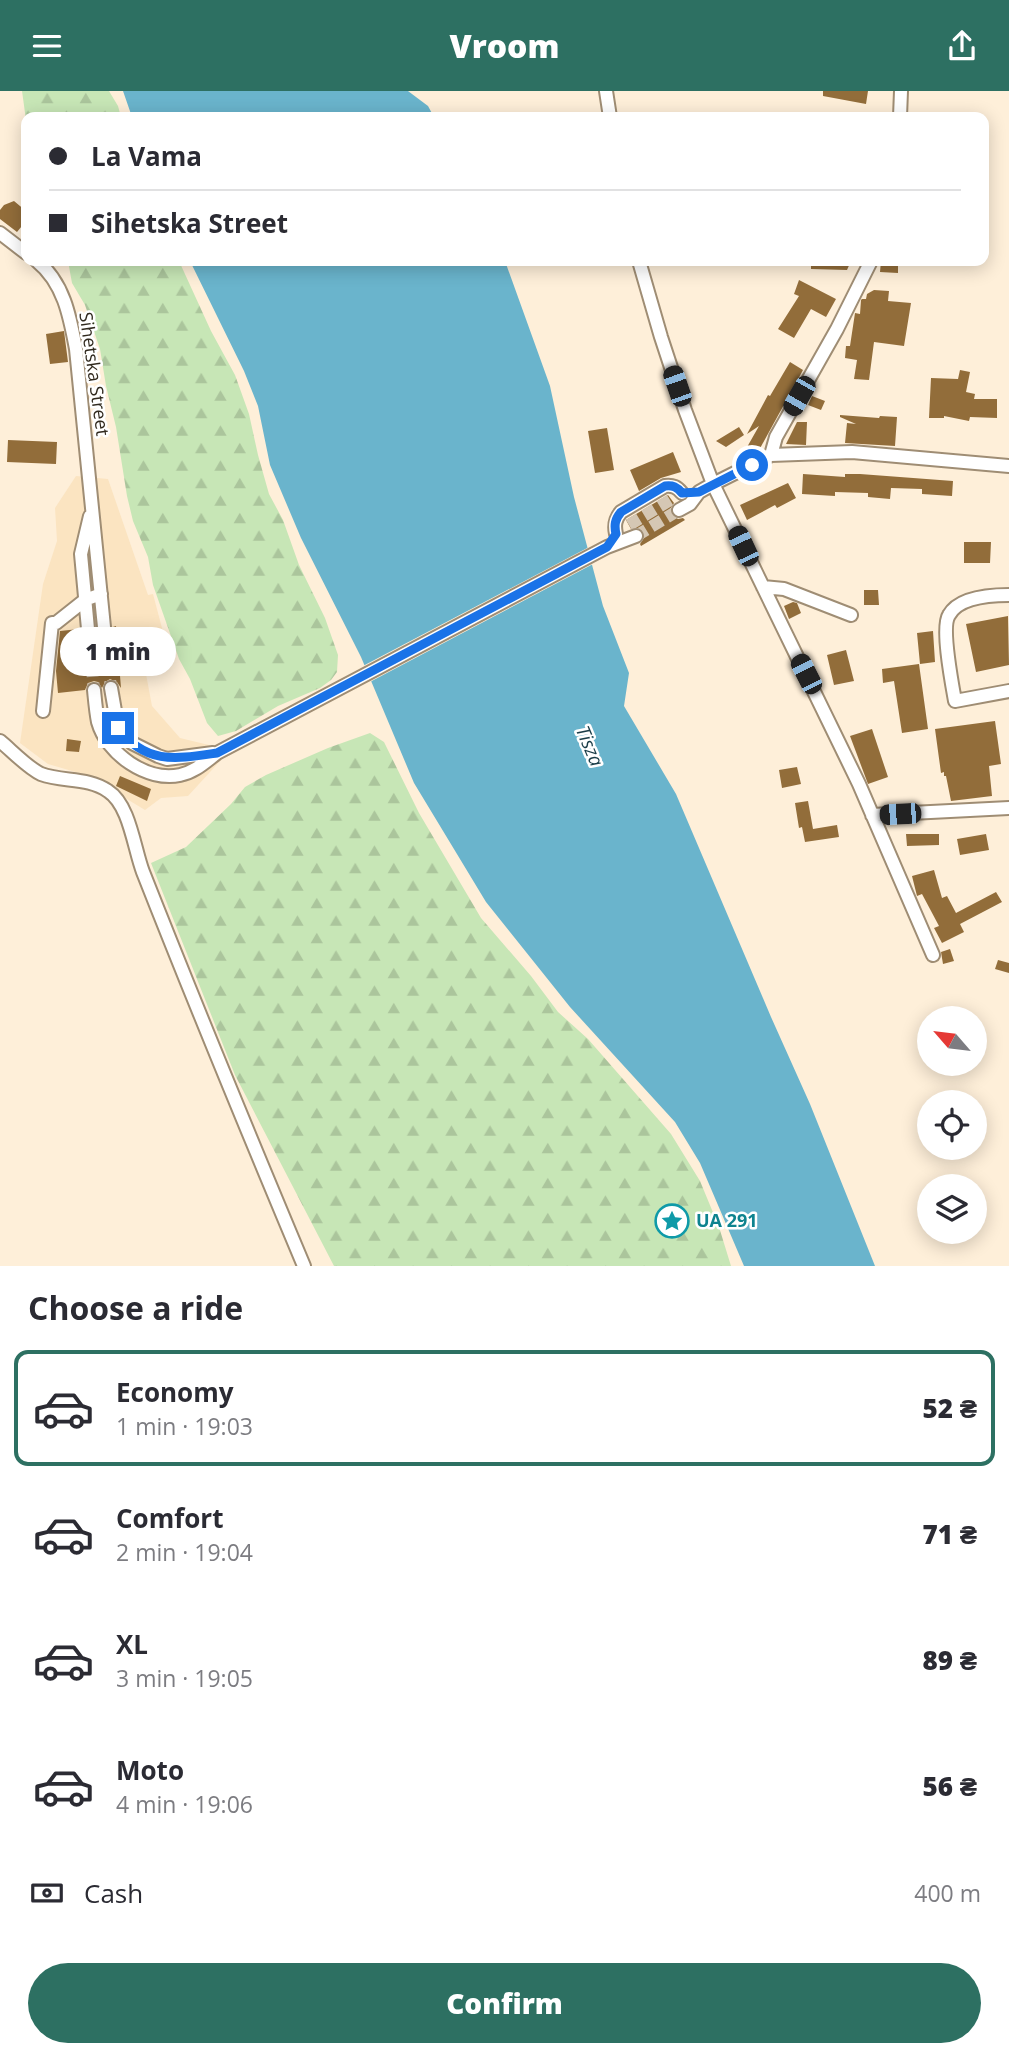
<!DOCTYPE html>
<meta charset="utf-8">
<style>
:root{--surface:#fff;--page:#f7f7f7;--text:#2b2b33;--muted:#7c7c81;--line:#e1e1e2;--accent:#2d7062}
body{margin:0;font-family:"Open Sans",sans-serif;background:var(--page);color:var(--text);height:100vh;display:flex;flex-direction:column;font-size:26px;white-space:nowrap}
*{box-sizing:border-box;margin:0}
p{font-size:23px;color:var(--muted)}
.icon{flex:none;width:38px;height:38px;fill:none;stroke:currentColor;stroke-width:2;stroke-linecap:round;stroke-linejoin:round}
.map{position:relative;height:1175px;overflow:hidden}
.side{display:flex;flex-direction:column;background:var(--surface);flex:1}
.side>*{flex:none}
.banner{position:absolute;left:21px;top:21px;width:968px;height:154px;border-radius:14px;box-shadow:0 4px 18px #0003;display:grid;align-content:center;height:154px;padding:0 28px;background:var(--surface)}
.needle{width:46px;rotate:298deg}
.tools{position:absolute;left:917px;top:915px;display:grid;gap:14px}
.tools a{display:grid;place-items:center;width:70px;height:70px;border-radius:50%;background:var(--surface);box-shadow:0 4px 18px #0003;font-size:35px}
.end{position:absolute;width:32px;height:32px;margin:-16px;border:9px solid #1a73e8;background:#fff;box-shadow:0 0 0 4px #fff}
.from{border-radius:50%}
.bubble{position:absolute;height:49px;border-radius:24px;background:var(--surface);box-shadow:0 4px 18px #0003;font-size:23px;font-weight:800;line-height:49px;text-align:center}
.car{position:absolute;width:21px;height:42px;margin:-21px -10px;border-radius:9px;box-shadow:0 0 5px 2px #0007;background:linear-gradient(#222 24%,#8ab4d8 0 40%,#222 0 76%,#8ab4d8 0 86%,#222 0)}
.banner b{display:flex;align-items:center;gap:24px;height:66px;font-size:26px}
.banner b+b{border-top:2px solid var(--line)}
.banner i{width:18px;height:18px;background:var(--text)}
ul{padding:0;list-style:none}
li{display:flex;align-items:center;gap:21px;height:116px;margin:0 14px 10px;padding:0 14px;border:4px solid transparent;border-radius:14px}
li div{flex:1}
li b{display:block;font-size:26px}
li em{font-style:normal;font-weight:800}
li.on{border-color:var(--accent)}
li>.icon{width:63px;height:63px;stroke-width:1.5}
h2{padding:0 28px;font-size:32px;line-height:84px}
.pay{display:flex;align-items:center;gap:18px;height:77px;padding:0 28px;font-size:26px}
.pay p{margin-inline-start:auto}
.action{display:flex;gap:14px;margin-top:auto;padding:14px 28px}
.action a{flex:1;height:80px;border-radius:42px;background:var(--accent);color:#fff;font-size:28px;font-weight:800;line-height:80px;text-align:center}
header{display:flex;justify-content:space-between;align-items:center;height:91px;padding:0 28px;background:var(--accent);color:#fff;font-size:32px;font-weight:800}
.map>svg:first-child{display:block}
.built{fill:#fbe4c1}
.forest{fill:url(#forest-firs)}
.water{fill:#6ab4cc}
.pier{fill:#feefd9}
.building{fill:#926d3a}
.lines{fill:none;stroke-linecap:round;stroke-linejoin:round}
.minor-tunnel{stroke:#d5c7b4;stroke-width:12;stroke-dasharray:12 6;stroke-linecap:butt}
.minor-casing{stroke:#9f8d74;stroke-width:16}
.minor{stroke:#fff;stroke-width:12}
.route{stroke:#1a73e8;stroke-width:9}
.labels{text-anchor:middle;stroke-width:5;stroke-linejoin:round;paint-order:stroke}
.street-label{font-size:18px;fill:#30291e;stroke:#fff}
.culture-label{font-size:18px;font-weight:bold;fill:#0d838f;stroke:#fff;text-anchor:start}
.water-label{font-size:19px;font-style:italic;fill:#1a3d48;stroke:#fff}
</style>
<header><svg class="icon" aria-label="menu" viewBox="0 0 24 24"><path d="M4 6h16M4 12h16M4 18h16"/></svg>Vroom<svg class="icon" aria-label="share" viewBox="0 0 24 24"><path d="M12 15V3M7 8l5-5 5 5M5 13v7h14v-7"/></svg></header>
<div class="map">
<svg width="1009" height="1175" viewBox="0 0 1009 1175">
<defs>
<pattern id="forest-firs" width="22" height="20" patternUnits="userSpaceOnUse" patternTransform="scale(1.75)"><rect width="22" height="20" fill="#c7e6b6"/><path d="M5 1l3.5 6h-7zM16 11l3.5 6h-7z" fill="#abc59c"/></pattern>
</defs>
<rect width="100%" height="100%" fill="#feefd9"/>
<!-- built -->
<path class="built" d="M76,385l32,3 40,116 5,-1 14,53 -25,6 10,53 28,32 33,8 8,14 -33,36 -27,2 -16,12 -56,-34 -41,-12 -28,-21 23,-159 14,-43 -2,-33z"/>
<!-- forest -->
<path class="forest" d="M22,0h87l9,15 3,11h-95v3z
M68,170h111l32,70 24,44 14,39 9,41 11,39 14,26 16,45 26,53 13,37 -1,17 -6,8 -11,8 -42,18 -42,25 -18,5 -11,-13 -17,-44 -11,-20 -26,-74 -5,-28 -15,-36 -6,-25 -11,-69 -10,-41 -6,-37 -15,-44 -13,-22z
M370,642l14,9 35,71 62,105 50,58 27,36 30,27 83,95 29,47 19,46 12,39h-397l-99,-191 -84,-212 35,-16 45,-43 14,-17 21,-12 62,-27z"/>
<!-- water -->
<path class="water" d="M123,0h285l20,15 6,11h-302z
M190,170h315l45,125 24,111 29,109 26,67 -5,33 52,88 95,223 39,87 65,162h-131l-44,-103 -25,-41 -105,-115 -84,-105 -72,-119 -53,-126 -60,-119 -31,-73 -12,-59 -14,-35z"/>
<!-- pier -->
<path class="pier" d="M591,455l4,17 -227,120 -7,-16z"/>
<!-- building -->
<path class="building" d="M823,0h45l-2,13 -43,-8z
M14,110l12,10v10l-9,11 -17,-13v-9l4,-5z
M811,170h40l-4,9 -36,-1z
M881,170h17v12l-18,-1z
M799,189l37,19 -10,18 -15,-8 -17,29 -16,-9 21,-33 -5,-2z
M874,199l15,1 -1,10 23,2 -7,43 -30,-4 -5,38 -15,-1 3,-19 -12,-2 1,-12h4l5,-33 5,1 1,-14 1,-1h4l1,-5z
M64,240l4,31 -18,2 -4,-30z
M790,271l13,8 -45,82 -12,6 -4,-2 17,-30 -12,8 21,-39 2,1z
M960,279l10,2 -4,20 9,2 -1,5h23v19l-27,-1 -1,4 -25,-5v2h-15l2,-40 27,1z
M812,305l13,5 -4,9 -13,-5z
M840,324l39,3 1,-2 17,1 -2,29 -50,-3 2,-20 9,1 -16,-7z
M797,331h10l-1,23 -20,-1z
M739,336l5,8 -18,12 -10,-6z
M607,337l7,42 -19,3 -7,-42z
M8,349l49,2 -1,22 -49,-2z
M673,361l8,20 -20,6 -22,13 -9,-21z
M803,383l42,3v-3h15l93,7 -1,15 -30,-2v-5l-31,-1 -1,11 -22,-2v-4l-33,-1v4l-33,-2z
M788,392l8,15 -19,10 -2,-3 -28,15 -7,-15z
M668,404l6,8 -4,6 2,6 6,4 5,-1 2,2 -44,26 -1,-2 4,-6v-6l-6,-4 -7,1 -5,-9z
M964,451h27l-1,21h-26z
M864,499h14l1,15h-15z
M793,511l4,1 4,10 -12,6 -5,-13z
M1008,525l1,49 -33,7 -10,-48z
M116,535l5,62 -4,-6 -7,-3 -5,3 -3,6 -4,-6 -4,-1 -6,2 -3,7 -27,3 -2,-22 4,-40 19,-2 2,6 7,3 6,-2 2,-5 5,4 7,-1 5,-7z
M933,540l2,31 -15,2 -3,-31z
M846,559l8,31 -20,4 -7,-30z
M919,573l9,65 -26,4 -8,-52 -11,2 -1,-14z
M995,630l6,43 -12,2 3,30 -41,5 -5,-25h-2v-4l-3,1 -6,-44z
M872,638l16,48 -20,7 -18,-48z
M67,648l14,2 -2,11 -13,-1z
M797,676l4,17 -19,4 -3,-18z
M120,685l31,13 -4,12 -31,-15z
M808,710l5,28 24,-4 2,12 -34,5 -3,-15 -3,1 -4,-25z
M906,743h33v11l-32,1z
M986,743l3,16 -29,5 -3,-16z
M934,779l8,28 5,-2 9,17 40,-21 6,10 -42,22 4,8 -22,11 -8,-15 5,-2 -17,-32 -5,2 -5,-20z
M950,858l4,12 -11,3 -2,-12z
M998,869l11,3v10l-14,-4z"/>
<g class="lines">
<!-- minor-tunnel -->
<path class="minor-tunnel" d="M629,434l43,-26
M636,445l43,-26
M104,536l7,61
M88,538l6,61"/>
<defs>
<path id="minor" d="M606,0l4,26
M900,26l1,-26
M0,142l26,20
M37,170c27,22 33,56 39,88l28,278
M639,170l22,76 24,73 28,74 146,300 74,171
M771,364l5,-18 61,-108 34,-68
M679,419l11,-6 9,-12 14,-8 58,-29 81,-3 157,14
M616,443c-2,-9 -1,-15 5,-22l44,-26c8,-1 12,1 17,7
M763,496l21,2 67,26
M1009,504c-18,0 -50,2 -60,20 -8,12 3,69 6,86l54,-10
M88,538l-7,-75 9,-38
M111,597l7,40 14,15 26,13 9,3 46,-6
M94,599c1,10 2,22 4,32 9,32 49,60 82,53 15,-3 25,-13 37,-22l390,-206 29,-11
M43,620l9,-88h4l29,-23 16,-6
M0,650c11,9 28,27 41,33 22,8 47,3 67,17 22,14 26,58 35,81 52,132 106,263 161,394
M872,724l137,-7"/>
</defs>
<!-- minor casing -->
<use href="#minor" class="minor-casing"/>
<!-- minor -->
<use href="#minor" class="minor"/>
</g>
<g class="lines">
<!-- route -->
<path class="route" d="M118,637c28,37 58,31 99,25l390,-206 9,-13c-2,-9 -1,-15 5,-22l44,-26c8,-1 12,1 17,7l17,-1 53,-27"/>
</g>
<!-- icons -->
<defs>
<symbol id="sight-ring" viewBox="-11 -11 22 22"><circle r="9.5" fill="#fff" stroke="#0f9aa8" stroke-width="1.5"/><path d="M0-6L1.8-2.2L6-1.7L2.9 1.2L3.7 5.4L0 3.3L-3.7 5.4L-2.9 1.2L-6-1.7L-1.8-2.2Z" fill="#0f9aa8"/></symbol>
</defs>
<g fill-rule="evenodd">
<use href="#sight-ring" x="653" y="1111" width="38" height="38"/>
</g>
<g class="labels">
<!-- street labels -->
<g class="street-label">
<text transform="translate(94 283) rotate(82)" y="6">Sihetska Street</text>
</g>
<!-- culture labels -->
<g class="culture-label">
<text x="696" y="1136">UA 291</text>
</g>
<!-- water labels -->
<g class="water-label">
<text transform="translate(590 655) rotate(67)" y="7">Tisza</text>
</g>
</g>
</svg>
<div class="tools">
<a><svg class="needle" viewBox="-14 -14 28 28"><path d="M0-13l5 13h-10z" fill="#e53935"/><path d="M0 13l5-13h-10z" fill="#7c7c81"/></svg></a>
<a><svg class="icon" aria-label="locate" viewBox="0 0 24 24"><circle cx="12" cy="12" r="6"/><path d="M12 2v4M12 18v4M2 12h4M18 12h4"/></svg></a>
<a><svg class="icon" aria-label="layers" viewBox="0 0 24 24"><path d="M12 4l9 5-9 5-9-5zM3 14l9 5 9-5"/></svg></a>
</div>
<i class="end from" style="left:752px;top:374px"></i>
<i class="end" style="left:118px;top:637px"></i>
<div class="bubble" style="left:60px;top:536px;width:116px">1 min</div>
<i class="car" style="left:677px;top:295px;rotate:341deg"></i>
<i class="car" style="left:799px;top:305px;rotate:210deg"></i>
<i class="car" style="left:743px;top:455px;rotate:335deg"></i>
<i class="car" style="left:806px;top:583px;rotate:333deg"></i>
<i class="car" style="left:900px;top:723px;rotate:267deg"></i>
<div class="banner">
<b><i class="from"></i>La Vama</b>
<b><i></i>Sihetska Street</b>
</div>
</div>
<section class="side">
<h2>Choose a ride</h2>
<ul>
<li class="on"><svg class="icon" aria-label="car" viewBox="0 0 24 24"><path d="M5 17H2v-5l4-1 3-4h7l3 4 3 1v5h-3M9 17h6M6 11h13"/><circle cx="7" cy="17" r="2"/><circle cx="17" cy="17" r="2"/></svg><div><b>Economy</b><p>1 min · 19:03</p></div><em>52 ₴</em></li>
<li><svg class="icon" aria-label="car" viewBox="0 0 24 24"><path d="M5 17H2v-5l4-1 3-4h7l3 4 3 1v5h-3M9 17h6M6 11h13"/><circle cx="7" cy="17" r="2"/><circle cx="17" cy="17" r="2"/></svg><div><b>Comfort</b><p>2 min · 19:04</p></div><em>71 ₴</em></li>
<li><svg class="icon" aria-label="car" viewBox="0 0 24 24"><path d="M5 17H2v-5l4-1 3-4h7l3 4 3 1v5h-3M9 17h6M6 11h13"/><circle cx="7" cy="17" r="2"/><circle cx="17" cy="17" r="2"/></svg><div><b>XL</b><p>3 min · 19:05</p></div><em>89 ₴</em></li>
<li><svg class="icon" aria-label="car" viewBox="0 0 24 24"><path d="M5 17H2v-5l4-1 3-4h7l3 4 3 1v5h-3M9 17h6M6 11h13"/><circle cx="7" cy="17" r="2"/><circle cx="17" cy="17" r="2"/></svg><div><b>Moto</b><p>4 min · 19:06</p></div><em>56 ₴</em></li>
</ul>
<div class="pay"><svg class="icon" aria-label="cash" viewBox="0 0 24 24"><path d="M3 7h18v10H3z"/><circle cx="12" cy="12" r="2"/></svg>Cash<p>400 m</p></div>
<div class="action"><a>Confirm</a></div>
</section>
